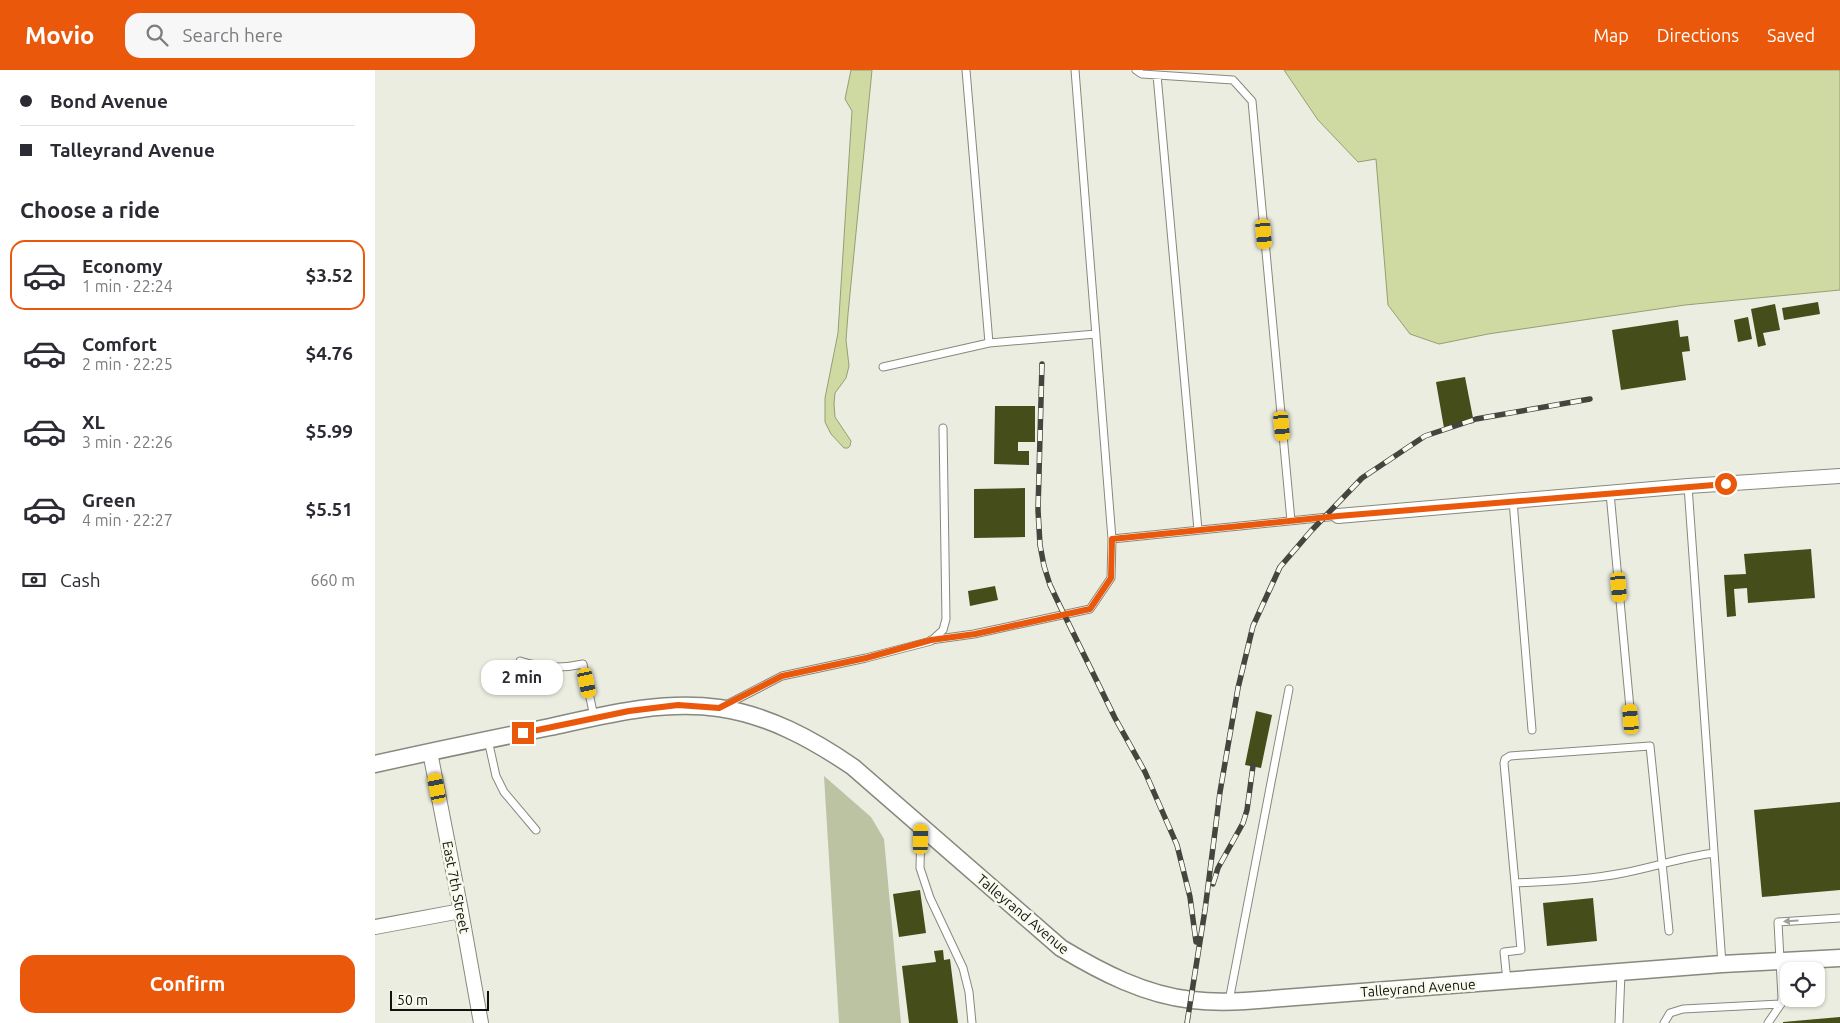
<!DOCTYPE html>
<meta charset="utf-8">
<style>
:root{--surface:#fff;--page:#f7f7f7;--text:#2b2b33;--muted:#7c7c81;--line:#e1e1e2;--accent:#ea580c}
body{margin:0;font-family:Ubuntu,sans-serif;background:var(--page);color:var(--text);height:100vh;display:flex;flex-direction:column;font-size:19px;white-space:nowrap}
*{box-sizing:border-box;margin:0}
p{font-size:16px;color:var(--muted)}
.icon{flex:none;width:28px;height:28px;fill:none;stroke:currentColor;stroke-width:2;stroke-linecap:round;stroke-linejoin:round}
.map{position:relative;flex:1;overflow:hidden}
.drawer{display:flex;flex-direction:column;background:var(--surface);width:375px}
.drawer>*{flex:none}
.hud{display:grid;align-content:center;height:110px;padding:0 20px;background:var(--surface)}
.controls{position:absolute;left:1405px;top:892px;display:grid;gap:10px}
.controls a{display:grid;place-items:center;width:45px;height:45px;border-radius:10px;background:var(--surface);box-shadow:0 1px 4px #0004;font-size:25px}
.scale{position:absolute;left:15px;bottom:12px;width:99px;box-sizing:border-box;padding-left:5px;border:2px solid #10120d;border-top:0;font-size:14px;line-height:18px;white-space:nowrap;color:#10120d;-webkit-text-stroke:4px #f7faec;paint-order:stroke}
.end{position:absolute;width:22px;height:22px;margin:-11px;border:6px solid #ea580c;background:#fff;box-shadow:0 0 0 2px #fff}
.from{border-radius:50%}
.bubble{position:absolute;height:35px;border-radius:15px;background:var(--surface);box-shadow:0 1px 4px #0004;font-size:16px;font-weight:700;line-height:35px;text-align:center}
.car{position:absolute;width:15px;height:30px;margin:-15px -8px;border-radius:6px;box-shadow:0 0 4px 1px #0007;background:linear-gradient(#f5c518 24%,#345 0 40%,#f5c518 0 76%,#345 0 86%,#f5c518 0)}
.hud b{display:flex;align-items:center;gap:18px;height:48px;font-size:19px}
.hud b+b{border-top:1px solid var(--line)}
.hud i{width:12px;height:12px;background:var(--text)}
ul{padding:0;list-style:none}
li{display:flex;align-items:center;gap:15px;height:70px;margin:0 10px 8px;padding:0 10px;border:2px solid transparent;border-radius:15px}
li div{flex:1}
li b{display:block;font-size:19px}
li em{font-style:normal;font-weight:700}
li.active{border-color:var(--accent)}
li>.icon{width:45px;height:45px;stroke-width:1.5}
h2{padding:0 20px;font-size:22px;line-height:60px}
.pay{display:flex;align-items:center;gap:12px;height:55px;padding:0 20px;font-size:19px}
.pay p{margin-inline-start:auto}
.primary-button{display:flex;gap:10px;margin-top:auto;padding:10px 20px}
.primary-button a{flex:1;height:58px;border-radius:15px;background:var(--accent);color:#fff;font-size:20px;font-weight:700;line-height:58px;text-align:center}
header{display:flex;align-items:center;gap:30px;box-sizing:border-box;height:70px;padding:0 25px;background:var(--accent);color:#fff}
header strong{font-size:24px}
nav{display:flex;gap:28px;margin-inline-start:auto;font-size:18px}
.search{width:350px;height:45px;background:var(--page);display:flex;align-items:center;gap:12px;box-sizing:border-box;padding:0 18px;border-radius:15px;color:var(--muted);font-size:19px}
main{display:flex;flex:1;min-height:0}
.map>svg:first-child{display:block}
.green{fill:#bbc3a2}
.water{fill:#cedaa2;stroke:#959e75}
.building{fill:#454e1a}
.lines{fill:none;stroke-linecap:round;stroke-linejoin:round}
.service-casing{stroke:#86897c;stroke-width:9}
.minor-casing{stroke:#86897c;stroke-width:16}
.tertiary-casing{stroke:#86897c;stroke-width:19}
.service{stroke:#fff;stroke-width:7}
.minor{stroke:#fff;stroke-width:14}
.tertiary{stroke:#fff;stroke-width:16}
.rail-casing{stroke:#43453e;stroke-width:5.5}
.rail{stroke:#f7faec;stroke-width:4;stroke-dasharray:11;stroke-linecap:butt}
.oneway{fill:#9fa09e}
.route{stroke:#ea580c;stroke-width:6}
.labels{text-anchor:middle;stroke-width:5;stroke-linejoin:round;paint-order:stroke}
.street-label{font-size:14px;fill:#10120d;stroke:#f7faec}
</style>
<header>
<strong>Movio</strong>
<div class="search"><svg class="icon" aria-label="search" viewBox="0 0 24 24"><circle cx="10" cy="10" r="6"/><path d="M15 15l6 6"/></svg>Search here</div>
<nav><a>Map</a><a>Directions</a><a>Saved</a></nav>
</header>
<main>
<section class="drawer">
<div class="hud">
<b><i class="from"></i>Bond Avenue</b>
<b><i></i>Talleyrand Avenue</b>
</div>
<h2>Choose a ride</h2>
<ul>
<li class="active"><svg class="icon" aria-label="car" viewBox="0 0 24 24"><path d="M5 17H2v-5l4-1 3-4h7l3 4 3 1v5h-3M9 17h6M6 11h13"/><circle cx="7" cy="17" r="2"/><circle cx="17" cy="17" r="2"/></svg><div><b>Economy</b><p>1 min · 22:24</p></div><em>$3.52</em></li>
<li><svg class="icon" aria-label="car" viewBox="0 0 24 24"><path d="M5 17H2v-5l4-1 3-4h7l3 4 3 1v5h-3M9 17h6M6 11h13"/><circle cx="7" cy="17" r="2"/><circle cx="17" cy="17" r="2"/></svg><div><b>Comfort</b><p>2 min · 22:25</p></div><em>$4.76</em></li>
<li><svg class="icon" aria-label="car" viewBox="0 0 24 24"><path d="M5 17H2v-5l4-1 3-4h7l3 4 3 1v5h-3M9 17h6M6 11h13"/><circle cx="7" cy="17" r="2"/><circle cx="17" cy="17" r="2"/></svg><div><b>XL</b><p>3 min · 22:26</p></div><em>$5.99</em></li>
<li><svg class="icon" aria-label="car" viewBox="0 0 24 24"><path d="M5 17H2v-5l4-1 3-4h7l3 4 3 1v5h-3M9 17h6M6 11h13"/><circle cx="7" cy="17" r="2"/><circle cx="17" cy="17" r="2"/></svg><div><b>Green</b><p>4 min · 22:27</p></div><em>$5.51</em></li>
</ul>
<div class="pay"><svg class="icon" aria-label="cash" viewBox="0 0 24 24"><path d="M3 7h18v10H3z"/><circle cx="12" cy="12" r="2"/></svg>Cash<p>660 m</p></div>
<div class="primary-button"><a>Confirm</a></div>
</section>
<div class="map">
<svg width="1465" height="953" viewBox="0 0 1465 953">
<rect width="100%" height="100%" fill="#eaeddf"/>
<!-- green -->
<path class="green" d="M449,706l47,41 13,22 17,184h-62z"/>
<!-- water -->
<path class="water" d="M476,0h21l-24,244 -2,26 3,26 -3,12 -11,15 -1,11 1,13 16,24 -1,5 -2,2h-4l-13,-14 -6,-12v-24l13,-65 14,-222 -7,-12z
M909,0h556v220l-155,15 -197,29 -49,10 -29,-10 -22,-29 -12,-146 -18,3 -40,-42z"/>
<!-- building -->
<path class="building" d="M1443,232l2,12 -36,6 -2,-12z
M1400,234l5,26 -17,3 3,12 -8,2 -7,-38z
M1373,247l4,22 -14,3 -4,-22z
M1303,250l2,17 8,-1 2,15 -8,1 4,28 -65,10 -9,-60z
M1090,307l9,46 -30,5 -8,-46z
M620,336h40v36h-17v9h11v14l-35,-1z
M650,418v49l-51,1v-49z
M1436,479l4,49 -67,5 -1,-15 -13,1 2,27 -9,1 -3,-42 22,-1 -2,-20z
M620,516l3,14 -28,6 -2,-15z
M881,641l16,4 -11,53 -16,-3z
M1465,732v88l-78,7 -8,-87z
M545,820l6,43 -27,4 -6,-43z
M1218,828l4,43 -50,5 -4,-43z
M568,880l1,10 6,-1 8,64h-49l-7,-57 34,-4 -2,-11z
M1465,947v6h-57v-1z"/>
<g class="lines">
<defs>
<path id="service" d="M591,0l23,273 107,-9
M700,0l37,469 226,-23
M761,0l6,4 91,6 19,21 39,420
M782,5l41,455
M508,297l106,-24
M1313,416l34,478
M1235,423l21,226
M1138,431l19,229
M556,570l43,-6 116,-25 21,-31 1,-39
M145,591c21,7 41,8 63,3l11,53
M349,636l58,-30 84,-18 65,-17 12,-11 3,-11 -3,-191
M113,670l8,36 8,16 32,38
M546,758l-1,40 10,30 33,70 6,24 3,31
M1140,813l-11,-120 1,-4 5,-3 140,-10 19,185
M1132,911l-3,-29 17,-2 -6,-67c36,-2 73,-3 108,-10 31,-6 60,-16 91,-20
M854,931l60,-312
M1244,953l2,-50
M1289,953l6,-10 13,-4 98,-5
M1393,953l13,-19 1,-6 -4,-76 62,-4"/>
<path id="minor" d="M963,446l350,-30 152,-10
M55,682l31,159 20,112
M0,857l86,-16"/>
<path id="tertiary" d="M0,694c58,-13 116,-25 175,-37 55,-12 111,-27 169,-19 49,7 93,31 134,59l208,181c40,24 84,47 131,52 17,2 36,2 53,1l477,-37 118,-6"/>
</defs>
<!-- service casing -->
<use href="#service" class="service-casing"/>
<!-- minor casing -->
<use href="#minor" class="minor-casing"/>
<!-- tertiary casing -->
<use href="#tertiary" class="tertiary-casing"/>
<!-- service -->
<use href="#service" class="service"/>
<!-- minor -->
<use href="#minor" class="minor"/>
<!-- tertiary -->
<use href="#tertiary" class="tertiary"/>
<defs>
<path id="rail" d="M667,294l-4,146 2,35 4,21 6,19 9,19 56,114 30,54 32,73 13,52 6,45
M838,814l5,-16 25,-45 4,-13 6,-44
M812,953l18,-113 15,-118 18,-104 15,-62 27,-59 31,-36 51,-53 63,-42 51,-17 114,-20"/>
</defs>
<!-- rail casing -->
<use href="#rail" class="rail-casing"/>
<!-- rail -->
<use href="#rail" class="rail"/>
</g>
<!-- one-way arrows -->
<defs><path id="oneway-solid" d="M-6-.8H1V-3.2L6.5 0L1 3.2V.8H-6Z" transform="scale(1.25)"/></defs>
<use class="oneway" href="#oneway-solid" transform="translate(1416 851) rotate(176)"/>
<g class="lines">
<!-- route -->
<path class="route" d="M148,663l106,-22 49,-6 41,3 63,-32 84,-18 65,-18 44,-6 115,-25 21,-31 1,-39 226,-23 388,-32"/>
</g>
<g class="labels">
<!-- street labels -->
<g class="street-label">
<text transform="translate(81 817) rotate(79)" y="5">East 7th Street</text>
<text transform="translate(648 844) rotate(40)" y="5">Talleyrand Avenue</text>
<text transform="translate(1043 918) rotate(-4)" y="5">Talleyrand Avenue</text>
</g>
</g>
</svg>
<div class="controls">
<a><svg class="icon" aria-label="locate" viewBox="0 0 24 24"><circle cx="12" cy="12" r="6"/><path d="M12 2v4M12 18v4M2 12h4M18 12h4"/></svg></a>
</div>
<div class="scale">50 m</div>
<i class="end from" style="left:1351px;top:414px"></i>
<i class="end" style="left:148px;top:663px"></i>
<div class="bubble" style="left:106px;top:590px;width:82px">2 min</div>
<i class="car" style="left:889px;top:164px;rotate:175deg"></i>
<i class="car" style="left:907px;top:356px;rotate:175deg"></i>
<i class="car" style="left:1244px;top:517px;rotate:175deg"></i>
<i class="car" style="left:212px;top:613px;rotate:168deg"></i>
<i class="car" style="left:1256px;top:649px;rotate:355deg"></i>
<i class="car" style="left:62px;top:718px;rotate:349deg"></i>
<i class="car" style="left:546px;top:769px;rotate:1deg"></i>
</div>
</main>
